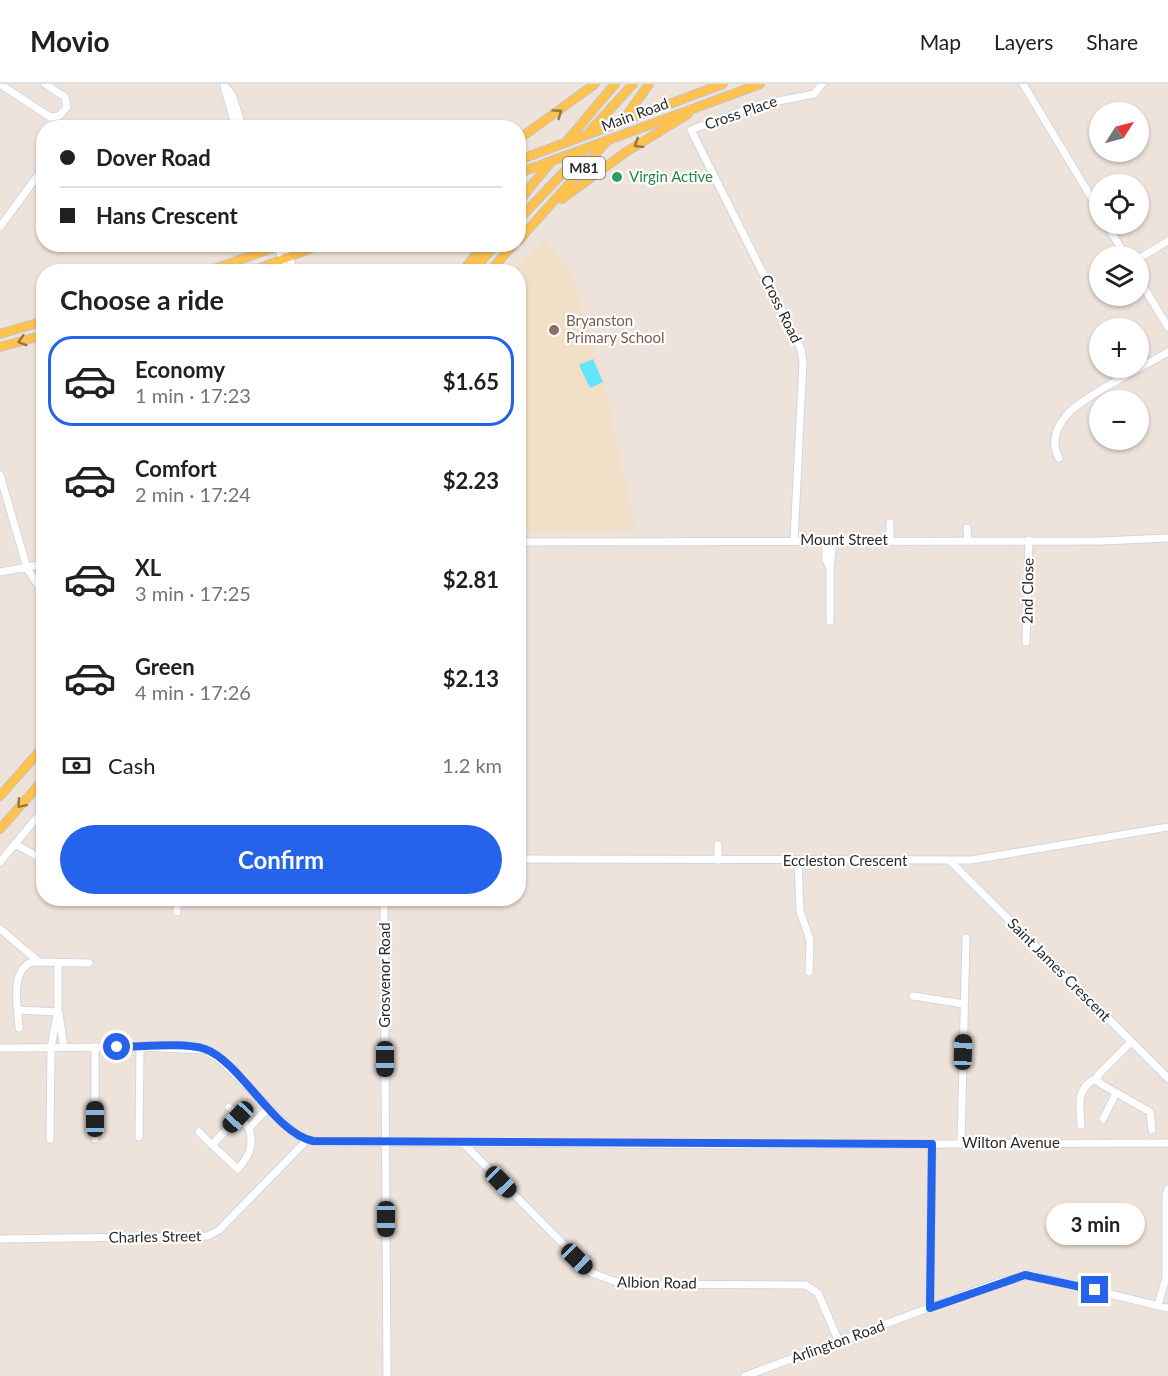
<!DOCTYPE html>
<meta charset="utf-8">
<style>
:root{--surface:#fff;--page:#f6f6f6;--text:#202124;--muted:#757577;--line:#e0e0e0;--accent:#2563eb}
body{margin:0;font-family:Lato,sans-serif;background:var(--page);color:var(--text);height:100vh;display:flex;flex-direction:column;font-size:22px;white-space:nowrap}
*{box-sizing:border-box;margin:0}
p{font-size:20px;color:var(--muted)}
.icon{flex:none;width:33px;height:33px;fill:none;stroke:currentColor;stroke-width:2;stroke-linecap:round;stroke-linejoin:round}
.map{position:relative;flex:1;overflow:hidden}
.details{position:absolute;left:36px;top:180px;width:490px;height:642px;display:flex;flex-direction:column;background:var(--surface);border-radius:24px;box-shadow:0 2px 4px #0004}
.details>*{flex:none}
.hud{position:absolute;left:36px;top:36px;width:490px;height:132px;border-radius:24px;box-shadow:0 2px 4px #0004;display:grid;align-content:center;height:132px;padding:0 24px;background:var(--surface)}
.needle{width:39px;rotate:54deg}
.buttons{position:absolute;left:1089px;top:18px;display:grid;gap:12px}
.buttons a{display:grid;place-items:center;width:60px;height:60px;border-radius:50%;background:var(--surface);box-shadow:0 2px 4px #0004;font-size:30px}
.end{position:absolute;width:27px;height:27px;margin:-14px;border:8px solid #2563eb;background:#fff;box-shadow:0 0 0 3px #fff}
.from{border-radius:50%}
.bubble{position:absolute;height:42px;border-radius:21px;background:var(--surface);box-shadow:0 2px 4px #0004;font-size:20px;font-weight:700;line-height:42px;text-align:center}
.car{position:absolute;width:18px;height:36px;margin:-18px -9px;border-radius:8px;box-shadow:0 0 4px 2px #0007;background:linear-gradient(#222 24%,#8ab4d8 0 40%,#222 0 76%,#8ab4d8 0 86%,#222 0)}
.hud b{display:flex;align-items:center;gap:21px;height:57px;font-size:22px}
.hud b+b{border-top:2px solid var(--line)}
.hud i{width:15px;height:15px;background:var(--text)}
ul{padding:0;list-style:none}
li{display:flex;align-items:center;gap:18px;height:90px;margin:0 12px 9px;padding:0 12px;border:3px solid transparent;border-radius:24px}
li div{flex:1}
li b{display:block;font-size:22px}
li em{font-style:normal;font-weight:700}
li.selected{border-color:var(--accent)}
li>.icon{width:54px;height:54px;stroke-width:1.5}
h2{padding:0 24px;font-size:27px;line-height:72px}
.pay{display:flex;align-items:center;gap:15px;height:66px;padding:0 24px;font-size:22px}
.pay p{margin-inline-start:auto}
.action{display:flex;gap:12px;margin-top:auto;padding:12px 24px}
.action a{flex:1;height:69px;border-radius:36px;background:var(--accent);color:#fff;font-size:24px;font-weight:700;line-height:69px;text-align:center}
header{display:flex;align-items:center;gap:36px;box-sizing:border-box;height:84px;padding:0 30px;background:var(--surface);border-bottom:2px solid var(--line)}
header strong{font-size:28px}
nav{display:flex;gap:33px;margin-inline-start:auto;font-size:21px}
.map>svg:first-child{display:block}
.education{fill:#f1dfc8}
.water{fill:#62e4fb}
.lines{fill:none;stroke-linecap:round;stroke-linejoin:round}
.minor-casing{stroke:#d0d6e5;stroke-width:9}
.major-casing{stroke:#c3c3c3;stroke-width:10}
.minor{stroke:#fff;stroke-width:7}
.major{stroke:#ffc24e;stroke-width:8}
.oneway{stroke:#94763c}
.route{stroke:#2563eb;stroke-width:8}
.leisure-dot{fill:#2e9e5b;stroke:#fff;stroke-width:2}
.education-dot{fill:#8d6e63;stroke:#fff;stroke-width:2}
.labels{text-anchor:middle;stroke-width:4.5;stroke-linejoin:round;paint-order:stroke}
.shield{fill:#fff;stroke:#6a6a6a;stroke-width:1.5}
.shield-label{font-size:14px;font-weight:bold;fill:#2a2a2a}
.street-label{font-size:15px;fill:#2a2a2a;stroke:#fff}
.leisure-label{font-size:15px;fill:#27864d;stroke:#fff;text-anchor:start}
.education-label{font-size:15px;fill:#785e54;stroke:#fff;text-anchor:start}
</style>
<header>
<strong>Movio</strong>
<nav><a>Map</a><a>Layers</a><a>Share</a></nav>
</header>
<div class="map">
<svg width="1168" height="1292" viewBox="0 0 1168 1292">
<rect width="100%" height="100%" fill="#eee3da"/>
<!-- education -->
<path class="education" d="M544,156l27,32 35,116 29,142 -116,1v-259h-8z"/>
<!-- water -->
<path class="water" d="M593,275l10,23 -13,6 -11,-23z"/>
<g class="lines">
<defs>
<path id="minor" d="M0,0l50,33 9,-1 8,-9 -2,-10 -20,-13
M1023,0l77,128
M224,1l8,10 11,33
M224,2l12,42
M1106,140l20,32
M0,143l44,-60
M277,160l9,28
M285,160l9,28
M1138,175l30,-18
M1138,194l30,49
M1059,374c-8,-15 -4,-29 7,-42 15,-19 79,-50 102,-64
M0,391l27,93 17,27
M967,444l1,12
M794,456l9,-178 -2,-13 -110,-219 67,-25 56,-11 8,-10
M890,456v-17
M826,457v19l4,8
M519,458l582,-1 67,-3
M0,488l44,-8
M830,537v-53l3,-27
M1026,558l3,-102
M15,760l29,16
M519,775l452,1 197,-33
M718,776v-15
M798,776l2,51 10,29 -1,32
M950,777l218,217
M0,778l44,-53
M322,814l18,1
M384,814l3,478
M177,828v-14
M0,845l39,33
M913,912l51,8
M18,926l40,2
M59,930l5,34
M19,944c-1,-20 -10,-57 13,-66l57,1
M1131,958l-33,33 -1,5 4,4 49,28 2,18
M0,964l140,-1 65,3 15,10 76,74 11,6 16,2 417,3 428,-2
M229,1023l9,10
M1103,1035l13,-26
M1081,1041c-1,-20 -6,-37 16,-47
M249,1044l-11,-11 -26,28 26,24c12,-14 16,-24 11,-41l19,-20
M199,1048l13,13
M139,1053l1,-90
M50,1055l1,-91 7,-39v-46
M95,1055v-92
M462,1058l130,131 30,11 183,1 13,8 21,49
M961,1059l5,-205
M0,1155l208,-3 11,-6 88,-90
M1158,1221l8,-27v-83l2,-6
M930,1224l2,-164
M745,1292l251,-93 35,-8 137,33"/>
<path id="major" d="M621,39l28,-39
M589,48l44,-48
M519,55l76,-55
M566,58l49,-58
M519,76l204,-76
M519,89l241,-89
M562,115l64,-47 62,-38
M519,117l32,-39
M519,135l66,-69
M519,156l89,-100
M206,188l77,-28
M250,188l72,-28
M462,188l22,-28
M472,188l24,-28
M489,188l25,-28
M0,250l44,-13
M0,263l44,-12
M0,712l44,-50
M0,745l44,-50"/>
</defs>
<!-- minor casing -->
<use href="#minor" class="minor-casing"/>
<!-- major casing -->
<use href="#major" class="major-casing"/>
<!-- minor -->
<use href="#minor" class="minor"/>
<!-- major -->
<use href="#major" class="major"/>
</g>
<!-- one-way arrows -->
<defs><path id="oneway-chevron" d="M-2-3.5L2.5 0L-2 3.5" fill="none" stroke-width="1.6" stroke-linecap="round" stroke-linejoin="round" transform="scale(1.5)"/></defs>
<g class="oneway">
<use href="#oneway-chevron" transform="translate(558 29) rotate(-36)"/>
<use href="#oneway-chevron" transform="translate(638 60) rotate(148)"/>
<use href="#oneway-chevron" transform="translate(22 257) rotate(164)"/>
<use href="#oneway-chevron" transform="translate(21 720) rotate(131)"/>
</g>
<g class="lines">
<!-- route -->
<path class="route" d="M117,963c24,0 67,-5 88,2 36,13 69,84 108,92l619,3 -2,164 95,-33 70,15"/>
</g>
<!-- markers -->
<circle class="leisure-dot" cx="617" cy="93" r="6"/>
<circle class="education-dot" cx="554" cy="246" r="6"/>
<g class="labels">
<!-- shield labels -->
<rect class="shield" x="563" y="73" width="42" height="22" rx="4.5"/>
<g class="shield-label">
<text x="584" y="89">M81</text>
</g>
<!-- street labels -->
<g class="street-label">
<text transform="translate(741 29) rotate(-19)" y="5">Cross Place</text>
<text transform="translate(635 31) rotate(-20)" y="5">Main Road</text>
<text transform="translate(781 225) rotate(64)" y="5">Cross Road</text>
<text x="844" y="461">Mount Street</text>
<text transform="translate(1028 507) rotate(-89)" y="5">2nd Close</text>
<text x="845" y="782">Eccleston Crescent</text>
<text transform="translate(1059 886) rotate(45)" y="5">Saint James Crescent</text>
<text transform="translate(385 891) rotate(-90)" y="5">Grosvenor Road</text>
<text x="1011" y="1064">Wilton Avenue</text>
<text transform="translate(155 1153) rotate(-1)" y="5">Charles Street</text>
<text transform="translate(657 1199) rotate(1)" y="5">Albion Road</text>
<text transform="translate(838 1258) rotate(-20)" y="5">Arlington Road</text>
</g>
<!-- leisure labels -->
<g class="leisure-label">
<text x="629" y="98">Virgin Active</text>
</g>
<!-- education labels -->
<g class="education-label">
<text x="566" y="242">Bryanston<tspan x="566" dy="17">Primary School</tspan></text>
</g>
</g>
</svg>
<div class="buttons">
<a><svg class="needle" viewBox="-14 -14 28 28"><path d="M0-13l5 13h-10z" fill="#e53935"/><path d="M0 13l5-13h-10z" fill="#757577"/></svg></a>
<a><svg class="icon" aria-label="locate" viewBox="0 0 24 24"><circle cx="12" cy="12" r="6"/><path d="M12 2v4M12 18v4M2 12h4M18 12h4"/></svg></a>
<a><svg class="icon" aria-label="layers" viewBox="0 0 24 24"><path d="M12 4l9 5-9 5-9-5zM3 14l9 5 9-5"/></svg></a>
<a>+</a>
<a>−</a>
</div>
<i class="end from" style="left:117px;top:963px"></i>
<i class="end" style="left:1095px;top:1206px"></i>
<div class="bubble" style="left:1046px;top:1119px;width:99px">3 min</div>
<i class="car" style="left:963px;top:968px;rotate:2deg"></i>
<i class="car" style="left:385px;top:975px;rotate:180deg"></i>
<i class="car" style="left:238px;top:1033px;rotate:223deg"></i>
<i class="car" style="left:95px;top:1035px;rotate:0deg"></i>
<i class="car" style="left:501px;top:1098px;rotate:136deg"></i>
<i class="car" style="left:386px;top:1135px;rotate:180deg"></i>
<i class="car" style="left:577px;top:1175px;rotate:134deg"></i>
<div class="hud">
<b><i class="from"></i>Dover Road</b>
<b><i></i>Hans Crescent</b>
</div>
<section class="details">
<h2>Choose a ride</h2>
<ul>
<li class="selected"><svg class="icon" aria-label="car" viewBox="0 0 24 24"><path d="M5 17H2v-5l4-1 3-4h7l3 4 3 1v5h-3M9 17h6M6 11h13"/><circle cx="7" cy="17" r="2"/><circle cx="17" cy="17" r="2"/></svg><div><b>Economy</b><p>1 min · 17:23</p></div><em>$1.65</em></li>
<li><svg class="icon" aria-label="car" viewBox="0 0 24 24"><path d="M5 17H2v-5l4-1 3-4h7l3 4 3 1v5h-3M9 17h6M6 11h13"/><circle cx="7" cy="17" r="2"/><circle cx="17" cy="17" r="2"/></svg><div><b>Comfort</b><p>2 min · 17:24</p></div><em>$2.23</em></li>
<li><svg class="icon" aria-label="car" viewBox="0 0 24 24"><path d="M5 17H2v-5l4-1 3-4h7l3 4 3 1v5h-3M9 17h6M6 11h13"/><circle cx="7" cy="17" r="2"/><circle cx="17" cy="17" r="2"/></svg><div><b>XL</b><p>3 min · 17:25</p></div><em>$2.81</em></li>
<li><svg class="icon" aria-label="car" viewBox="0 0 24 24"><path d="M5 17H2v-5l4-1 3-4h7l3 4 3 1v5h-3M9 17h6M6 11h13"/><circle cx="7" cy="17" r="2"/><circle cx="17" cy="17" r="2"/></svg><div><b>Green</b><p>4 min · 17:26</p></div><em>$2.13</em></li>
</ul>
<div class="pay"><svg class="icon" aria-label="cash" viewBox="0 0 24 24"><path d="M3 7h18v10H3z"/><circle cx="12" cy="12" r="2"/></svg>Cash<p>1.2 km</p></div>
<div class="action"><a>Confirm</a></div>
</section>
</div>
